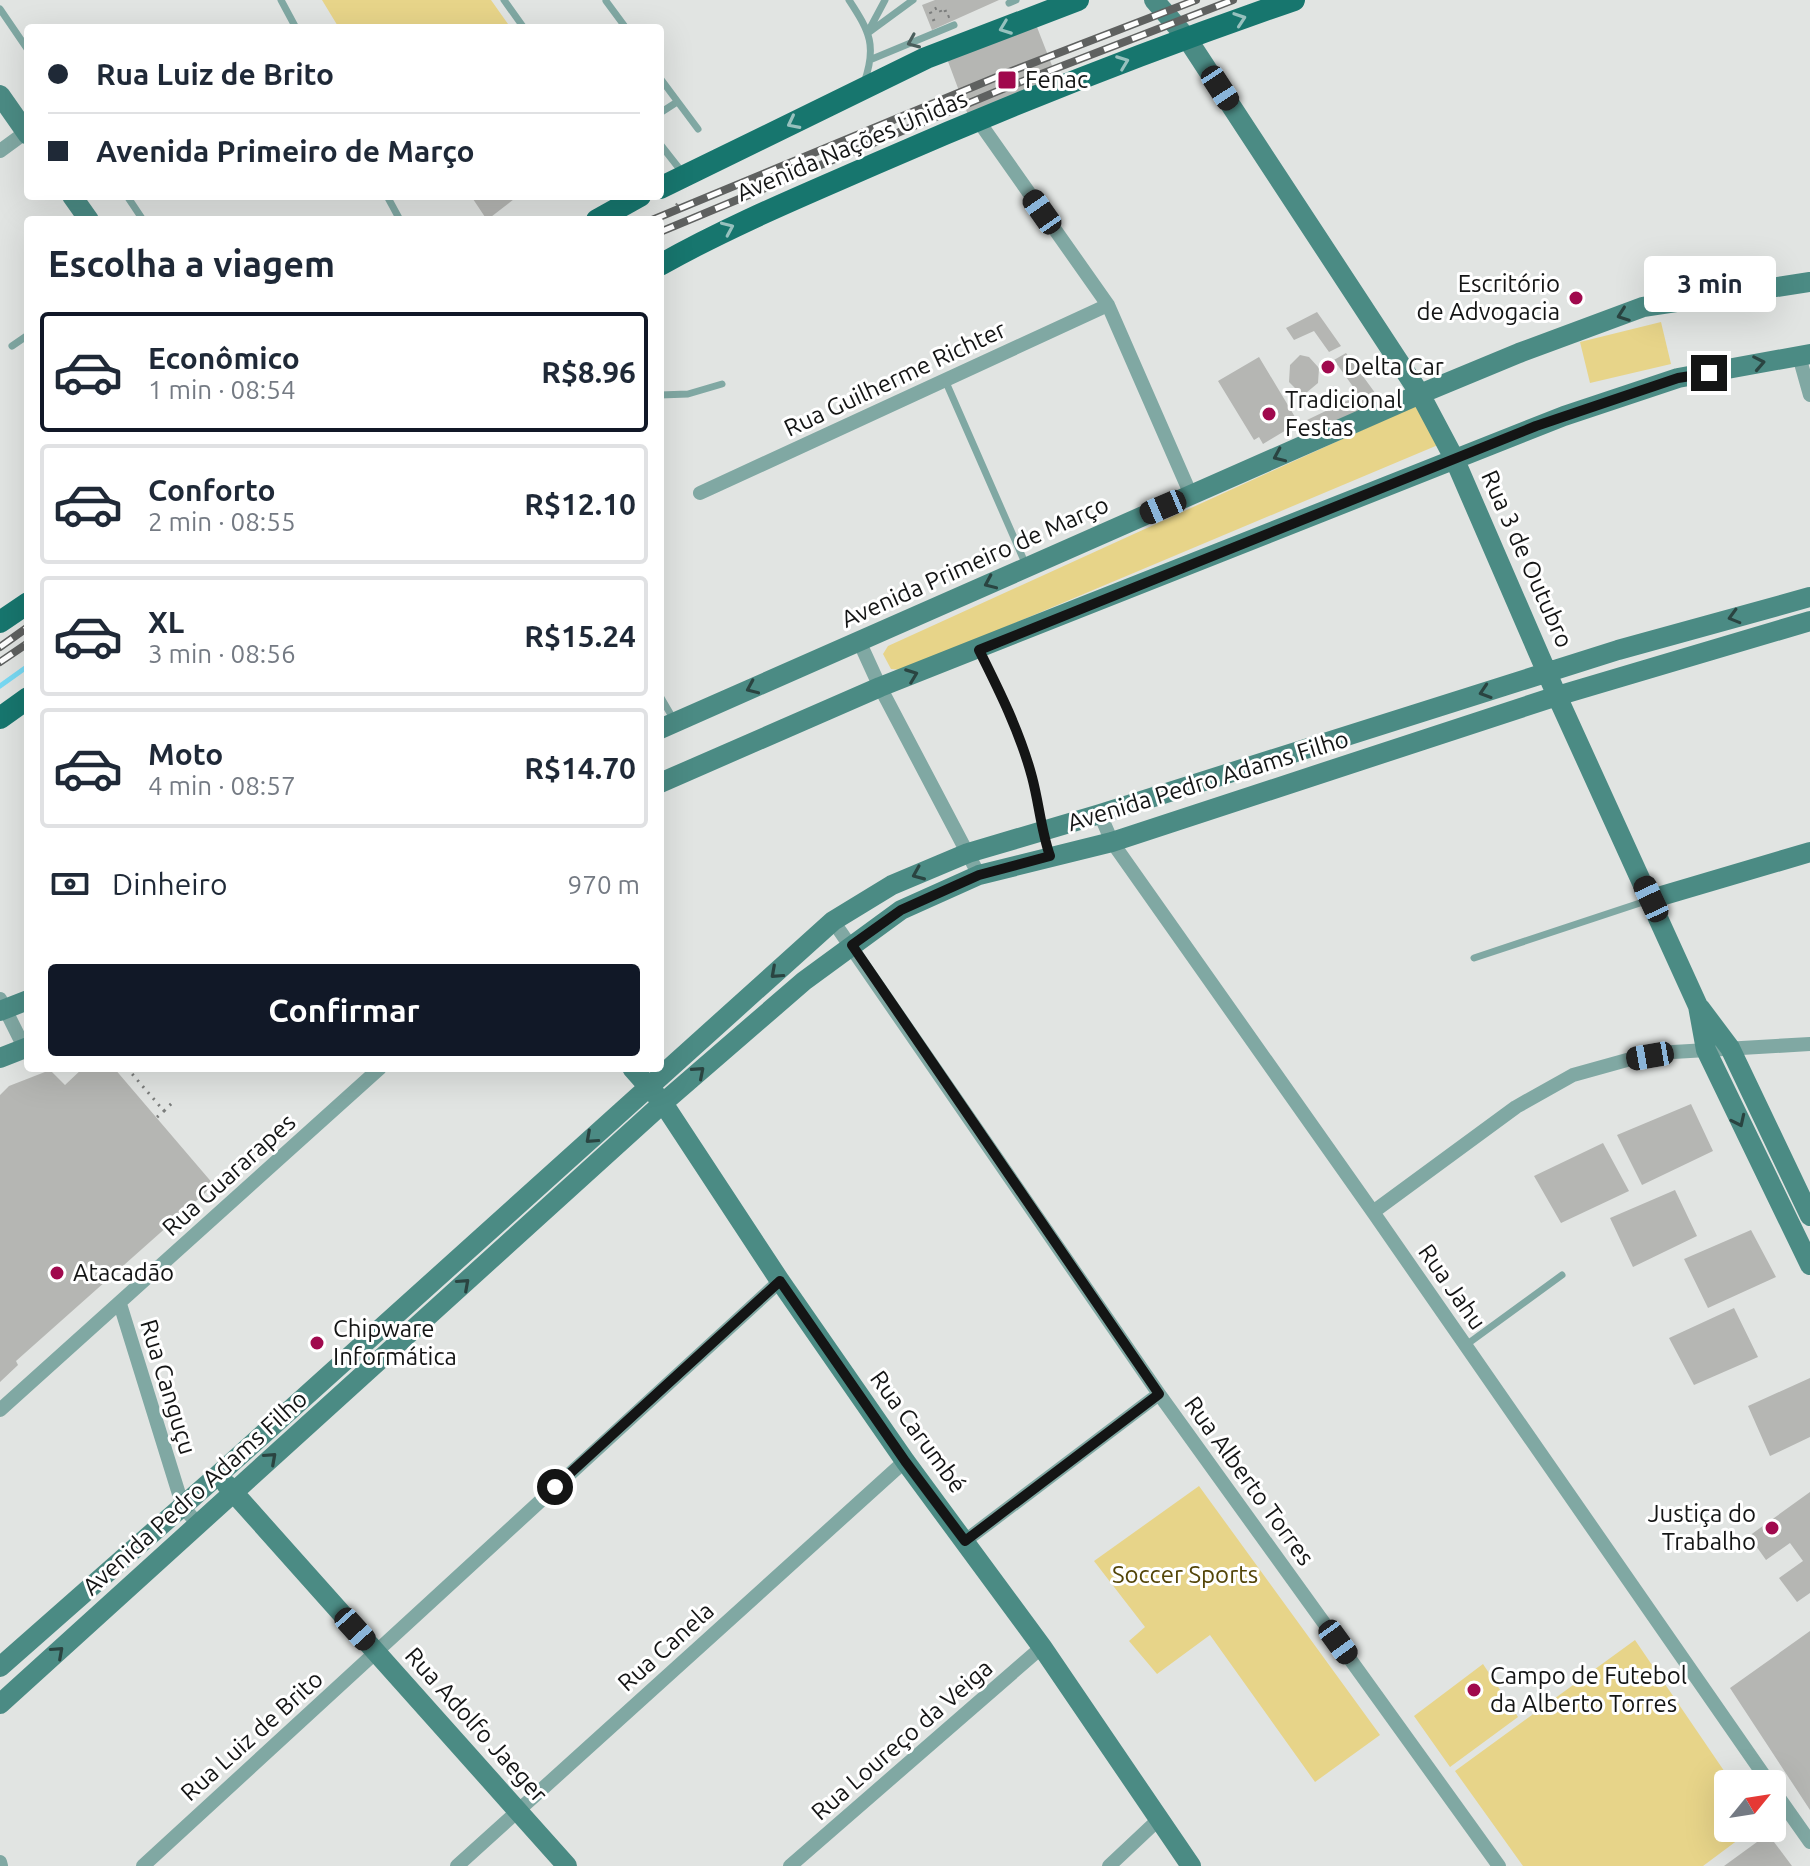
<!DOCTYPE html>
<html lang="pt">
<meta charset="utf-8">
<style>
:root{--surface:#fff;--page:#f2f2f3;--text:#1f2937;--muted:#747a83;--line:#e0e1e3;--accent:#111827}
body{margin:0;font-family:Ubuntu,sans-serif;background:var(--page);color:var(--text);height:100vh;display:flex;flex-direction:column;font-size:30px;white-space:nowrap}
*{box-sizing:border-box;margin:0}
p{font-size:26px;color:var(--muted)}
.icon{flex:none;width:44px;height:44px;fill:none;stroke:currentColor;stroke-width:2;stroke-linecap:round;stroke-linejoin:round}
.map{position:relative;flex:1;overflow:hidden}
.drawer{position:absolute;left:24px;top:216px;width:640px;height:856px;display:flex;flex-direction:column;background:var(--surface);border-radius:8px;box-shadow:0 8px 32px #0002}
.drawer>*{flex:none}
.top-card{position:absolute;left:24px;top:24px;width:640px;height:176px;border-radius:8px;box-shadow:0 8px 32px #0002;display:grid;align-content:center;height:176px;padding:0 24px;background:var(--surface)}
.needle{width:52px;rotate:60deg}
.controls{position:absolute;left:1714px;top:1770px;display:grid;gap:16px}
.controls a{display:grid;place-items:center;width:72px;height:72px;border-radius:8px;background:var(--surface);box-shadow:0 8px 32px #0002;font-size:40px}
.end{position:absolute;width:36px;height:36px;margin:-18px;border:10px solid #141515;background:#fff;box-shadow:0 0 0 4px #fff}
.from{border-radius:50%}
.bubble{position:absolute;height:56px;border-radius:8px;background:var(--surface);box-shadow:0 8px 32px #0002;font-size:26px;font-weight:700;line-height:56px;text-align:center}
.car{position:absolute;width:24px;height:48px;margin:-24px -12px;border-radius:10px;box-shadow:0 0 6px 2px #0007;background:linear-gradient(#222 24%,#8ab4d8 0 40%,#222 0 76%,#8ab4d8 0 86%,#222 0)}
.top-card b{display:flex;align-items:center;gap:28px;height:76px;font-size:30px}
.top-card b+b{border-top:2px solid var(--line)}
.top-card i{width:20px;height:20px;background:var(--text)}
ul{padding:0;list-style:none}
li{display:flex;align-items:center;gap:24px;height:120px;margin:0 16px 12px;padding:0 8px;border:4px solid var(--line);border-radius:8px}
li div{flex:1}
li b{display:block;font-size:30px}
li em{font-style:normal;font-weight:700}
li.on{border-color:var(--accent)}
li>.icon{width:72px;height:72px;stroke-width:1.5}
h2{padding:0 24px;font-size:36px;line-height:96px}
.pay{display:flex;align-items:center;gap:20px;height:88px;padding:0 24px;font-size:30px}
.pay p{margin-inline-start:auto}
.cta{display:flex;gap:16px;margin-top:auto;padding:16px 24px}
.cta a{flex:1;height:92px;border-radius:8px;background:var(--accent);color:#fff;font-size:32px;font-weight:700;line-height:92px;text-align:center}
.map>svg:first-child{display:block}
.green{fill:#e7d489}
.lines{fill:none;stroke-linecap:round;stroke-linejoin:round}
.stream{stroke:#78d9f3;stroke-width:5}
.building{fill:#b5b6b3}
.path{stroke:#7b7d7c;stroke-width:3;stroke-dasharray:2 6;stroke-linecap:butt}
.lane{stroke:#80a8a3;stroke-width:7}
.street{stroke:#80a8a3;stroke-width:14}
.secondary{stroke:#4b8b84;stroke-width:20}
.primary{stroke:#17766e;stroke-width:22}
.rail-casing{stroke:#5f6160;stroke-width:8}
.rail{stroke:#fff;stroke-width:5;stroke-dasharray:15;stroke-linecap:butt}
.path-bridge{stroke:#7b7d7c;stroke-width:3;stroke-dasharray:2 6;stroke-linecap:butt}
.oneway{stroke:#97c1be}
.oneway2{stroke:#4a5e5c}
.oneway3{stroke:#2a4441}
.route{stroke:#141515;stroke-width:10}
.poi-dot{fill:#a0094d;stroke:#fff;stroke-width:3}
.labels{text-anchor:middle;stroke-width:6;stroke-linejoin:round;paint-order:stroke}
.poi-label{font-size:24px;fill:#141515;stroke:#fff;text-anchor:start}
.street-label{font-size:24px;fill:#141515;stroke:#fff}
.park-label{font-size:24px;fill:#534508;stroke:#fff}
</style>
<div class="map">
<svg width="1810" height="1866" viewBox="0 0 1810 1866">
<rect width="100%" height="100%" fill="#e1e4e2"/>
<!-- green -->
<path class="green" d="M322,0h169l17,24 -7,4h-162z
M1661,322l10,42 -81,19 -10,-41z
M1417,405l21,40 -535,225 -12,-1 -8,-15 5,-8z
M1199,1486l181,249 -65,47 -105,-147 -53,39 -28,-33 16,-14 -51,-66z
M1635,1640l98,144h-5v44h26l-51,38h-180l-68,-95z
M1483,1664l35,53 -68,50 -36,-51z"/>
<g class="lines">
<!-- stream -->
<path class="stream" d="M0,686l28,-20"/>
</g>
<!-- building -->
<path class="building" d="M935,0h64l-67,30 -10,-25z
M1035,22l23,59 -90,34 -22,-59z
M471,196h47l-31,24z
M1317,312l24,34 -12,6 -15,-21 -20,9 -8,-12z
M1346,353l35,48 -65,32 -9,-13 52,-25 -25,-35z
M1300,355l9,2 10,11 -1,15 -12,10 -7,-1 -10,-10 1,-17z
M1259,357l36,60 -6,3 4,6 -30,18 -4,-7 -5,3 -36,-59z
M83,1068h31l100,117 -198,176 2,4 -18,17v-287l9,-9 41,-16 15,15z
M1691,1104l22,47 -71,34 -25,-50z
M1603,1143l26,48 -68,32 -27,-47z
M1675,1190l22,46 -64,31 -23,-49z
M1751,1230l25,47 -68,31 -24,-49z
M1734,1308l24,49 -64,28 -25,-47z
M1810,1378v59l-40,19 -22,-50z
M1810,1492v101l-13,9 -18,-24 24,-17 -13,-18 -24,17 -17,-24z
M1810,1631v179l-80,-122z
M1768,1834l24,32h-68z"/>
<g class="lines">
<!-- path -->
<path class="path" d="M934,21l-4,-10 9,-4 3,8
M660,223l20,-22
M127,1068l37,43 -8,7
M164,1111l11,-11"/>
<!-- lane -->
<path class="lane" d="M281,0l15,28
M504,0l20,28
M849,0c21,32 28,46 15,83
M606,1l20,27
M1009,3l7,-3
M0,9l28,41
M869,30l16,-30
M868,33l45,-33
M872,59l82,-34
M660,78l38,51
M660,113l17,-11
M660,144l22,28
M127,196l16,24
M387,196l13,24
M12,346l16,-11
M945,380l81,185
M660,395l28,-1 34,-10
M980,652c20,39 38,79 51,122 8,26 9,54 18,80
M660,696l14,24
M1474,958l172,-57
M1466,1345l96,-70"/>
<!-- street -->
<path class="street" d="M977,119l131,186 83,190
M0,151l26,-19
M1799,356l11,39
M700,493l408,-188
M859,641l21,46 99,188
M1100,814l12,28 261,370 397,572
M833,921l326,473 340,472
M0,999l25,50
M1373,1212l143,-105 57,-32 54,-15 46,-8 137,-8
M120,1304l63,203 15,17
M0,1410l380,-342
M965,1541l194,-147
M1772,1788l38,54
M0,1862l1,4
M143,1866l637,-585
M457,1866l448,-405
M790,1866l252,-219
M1109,1866l49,-46"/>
<!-- secondary -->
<path class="secondary" d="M1154,0l32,37 234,357 34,64 103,238 141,310 8,44 104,215
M0,95l28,40
M72,196l17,24
M660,729l760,-335 99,-41 124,-46 167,-25
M660,783l220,-96 684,-271 114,-38 132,-24
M1651,899l159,-47
M1700,1008l30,40 80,168
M0,1011l28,-11
M0,1058l28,-11
M632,1068l31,35 117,178 125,180 137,186 149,219
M226,1484l341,382
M0,1667l218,-192 615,-554 59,-36 76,-32 132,-39 518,-164 192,-53
M0,1704l663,-601 141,-122 97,-71 78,-35 133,-33 445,-146 253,-75"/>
<!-- primary -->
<path class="primary" d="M660,188l266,-130 152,-58
M597,220l43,-24
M660,265c69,-39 142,-69 215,-101 137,-60 277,-115 419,-164
M0,622l28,-19
M0,718l28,-20"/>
<defs>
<path id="rail" d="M652,220l352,-146 192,-74
M660,232l350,-146 223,-86
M0,647l28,-20
M0,662l28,-19"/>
</defs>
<!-- rail casing -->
<use href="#rail" class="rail-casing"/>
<!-- rail -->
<use href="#rail" class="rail"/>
<!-- path-bridge -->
<path class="path-bridge" d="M945,10l2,7 6,-2"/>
</g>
<!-- one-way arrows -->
<defs><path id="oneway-chevron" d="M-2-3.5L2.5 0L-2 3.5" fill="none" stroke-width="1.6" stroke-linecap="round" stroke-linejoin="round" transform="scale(2)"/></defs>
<g class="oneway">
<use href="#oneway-chevron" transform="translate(1240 19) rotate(-19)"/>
<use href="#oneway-chevron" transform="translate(1005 28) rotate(159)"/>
<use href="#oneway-chevron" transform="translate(1123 62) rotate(-21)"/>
<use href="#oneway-chevron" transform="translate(793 123) rotate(153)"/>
<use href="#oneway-chevron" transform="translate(728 228) rotate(-24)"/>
</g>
<use class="oneway2" href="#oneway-chevron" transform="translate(913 42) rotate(157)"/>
<g class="oneway3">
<use href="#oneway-chevron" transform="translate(1623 315) rotate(160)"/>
<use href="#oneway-chevron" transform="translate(1759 363) rotate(-11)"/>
<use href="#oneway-chevron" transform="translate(1279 456) rotate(156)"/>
<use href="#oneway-chevron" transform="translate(990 583) rotate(156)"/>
<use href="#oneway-chevron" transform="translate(1734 617) rotate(164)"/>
<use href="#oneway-chevron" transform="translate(912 675) rotate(-21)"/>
<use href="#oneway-chevron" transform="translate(752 688) rotate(156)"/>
<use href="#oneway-chevron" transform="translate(1485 692) rotate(162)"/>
<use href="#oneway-chevron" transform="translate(918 874) rotate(157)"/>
<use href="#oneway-chevron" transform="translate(776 973) rotate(138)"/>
<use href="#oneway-chevron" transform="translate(699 1072) rotate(-41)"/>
<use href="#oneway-chevron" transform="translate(1739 1121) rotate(65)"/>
<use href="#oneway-chevron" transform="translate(591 1138) rotate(138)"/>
<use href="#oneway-chevron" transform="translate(464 1284) rotate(-42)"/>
<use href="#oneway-chevron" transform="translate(271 1458) rotate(-42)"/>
<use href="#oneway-chevron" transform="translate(58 1652) rotate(-42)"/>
</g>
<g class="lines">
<!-- route -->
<path class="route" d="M555,1487l225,-206 125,180 60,80 194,-147 -307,-449 49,-35 78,-35 71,-19c-9,-26 -11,-53 -18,-79 -12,-45 -33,-87 -53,-127l557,-224 142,-48 31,-5"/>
</g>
<!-- markers -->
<g class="poi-dot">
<rect x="997" y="70" width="20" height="20" rx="4"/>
<circle cx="1576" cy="298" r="8"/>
<circle cx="1328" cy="367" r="8"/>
<circle cx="1269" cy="414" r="8"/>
<circle cx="57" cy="1273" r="8"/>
<circle cx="317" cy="1343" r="8"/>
<circle cx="1772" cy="1528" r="8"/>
<circle cx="1474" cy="1690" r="8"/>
</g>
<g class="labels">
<!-- poi labels -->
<g class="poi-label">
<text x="1025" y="88">Fenac</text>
<text x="1560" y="292" text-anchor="end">Escritório<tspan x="1560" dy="28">de Advogacia</tspan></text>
<text x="1344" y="375">Delta Car</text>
<text x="1285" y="408">Tradicional<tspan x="1285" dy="28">Festas</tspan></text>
<text x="73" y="1281">Atacadão</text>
<text x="333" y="1337">Chipware<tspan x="333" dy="28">Informática</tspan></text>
<text x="1756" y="1522" text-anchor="end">Justiça do<tspan x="1756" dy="28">Trabalho</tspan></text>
<text x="1490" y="1684">Campo de Futebol<tspan x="1490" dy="28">da Alberto Torres</tspan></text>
</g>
<!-- street labels -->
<g class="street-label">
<text transform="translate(852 146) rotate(-23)" y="8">Avenida Nações Unidas</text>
<text transform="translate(895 379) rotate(-25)" y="8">Rua Guilherme Richter</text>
<text transform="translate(1527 559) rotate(66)" y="8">Rua 3 de Outubro</text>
<text transform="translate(975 562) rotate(-24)" y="8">Avenida Primeiro de Março</text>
<text transform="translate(1208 781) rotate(-17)" y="8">Avenida Pedro Adams Filho</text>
<text transform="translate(229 1175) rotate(-42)" y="8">Rua Guararapes</text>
<text transform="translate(1452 1287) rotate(55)" y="8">Rua Jahu</text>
<text transform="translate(168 1387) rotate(73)" y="8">Rua Canguçu</text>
<text transform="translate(918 1432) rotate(54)" y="8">Rua Carumbé</text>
<text transform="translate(1249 1481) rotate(54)" y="8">Rua Alberto Torres</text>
<text transform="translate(195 1493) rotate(-42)" y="8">Avenida Pedro Adams Filho</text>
<text transform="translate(666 1647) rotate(-42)" y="8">Rua Canela</text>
<text transform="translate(476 1725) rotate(48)" y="8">Rua Adolfo Jaeger</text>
<text transform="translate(252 1736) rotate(-42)" y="8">Rua Luiz de Brito</text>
<text transform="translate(902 1740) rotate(-41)" y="8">Rua Loureço da Veiga</text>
</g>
<!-- park labels -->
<g class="park-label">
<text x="1185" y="1583">Soccer Sports</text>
</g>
</g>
</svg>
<div class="controls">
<a><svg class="needle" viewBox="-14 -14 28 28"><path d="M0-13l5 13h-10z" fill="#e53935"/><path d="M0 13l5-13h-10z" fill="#747a83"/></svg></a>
</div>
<i class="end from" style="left:555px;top:1487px"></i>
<i class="end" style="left:1709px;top:373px"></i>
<div class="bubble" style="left:1644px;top:256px;width:132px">3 min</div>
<i class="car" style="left:1220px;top:88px;rotate:147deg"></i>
<i class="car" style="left:1042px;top:212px;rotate:325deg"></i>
<i class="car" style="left:1163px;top:507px;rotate:247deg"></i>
<i class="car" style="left:1651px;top:899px;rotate:335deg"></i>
<i class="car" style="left:1650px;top:1056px;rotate:260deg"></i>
<i class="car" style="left:355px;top:1629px;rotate:138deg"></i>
<i class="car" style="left:1338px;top:1642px;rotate:144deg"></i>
<div class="top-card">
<b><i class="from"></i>Rua Luiz de Brito</b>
<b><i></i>Avenida Primeiro de Março</b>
</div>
<section class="drawer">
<h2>Escolha a viagem</h2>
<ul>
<li class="on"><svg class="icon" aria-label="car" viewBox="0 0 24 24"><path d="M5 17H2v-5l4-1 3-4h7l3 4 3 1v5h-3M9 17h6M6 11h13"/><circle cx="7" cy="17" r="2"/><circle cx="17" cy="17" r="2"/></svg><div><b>Econômico</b><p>1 min · 08:54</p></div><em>R$8.96</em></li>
<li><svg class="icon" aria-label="car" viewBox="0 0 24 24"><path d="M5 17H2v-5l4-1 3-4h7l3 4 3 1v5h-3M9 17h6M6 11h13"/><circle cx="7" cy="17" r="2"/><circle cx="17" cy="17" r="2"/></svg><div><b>Conforto</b><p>2 min · 08:55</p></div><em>R$12.10</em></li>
<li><svg class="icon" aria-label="car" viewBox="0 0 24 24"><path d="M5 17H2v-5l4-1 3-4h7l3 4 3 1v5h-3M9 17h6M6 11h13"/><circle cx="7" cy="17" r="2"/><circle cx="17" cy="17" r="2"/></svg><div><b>XL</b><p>3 min · 08:56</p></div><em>R$15.24</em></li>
<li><svg class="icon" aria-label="car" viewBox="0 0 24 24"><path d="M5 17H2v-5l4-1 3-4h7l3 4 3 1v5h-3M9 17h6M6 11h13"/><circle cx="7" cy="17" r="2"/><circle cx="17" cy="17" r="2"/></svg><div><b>Moto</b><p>4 min · 08:57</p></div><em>R$14.70</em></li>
</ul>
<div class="pay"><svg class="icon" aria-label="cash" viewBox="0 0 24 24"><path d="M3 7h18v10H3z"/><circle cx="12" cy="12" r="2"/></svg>Dinheiro<p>970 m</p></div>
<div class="cta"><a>Confirmar</a></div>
</section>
</div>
